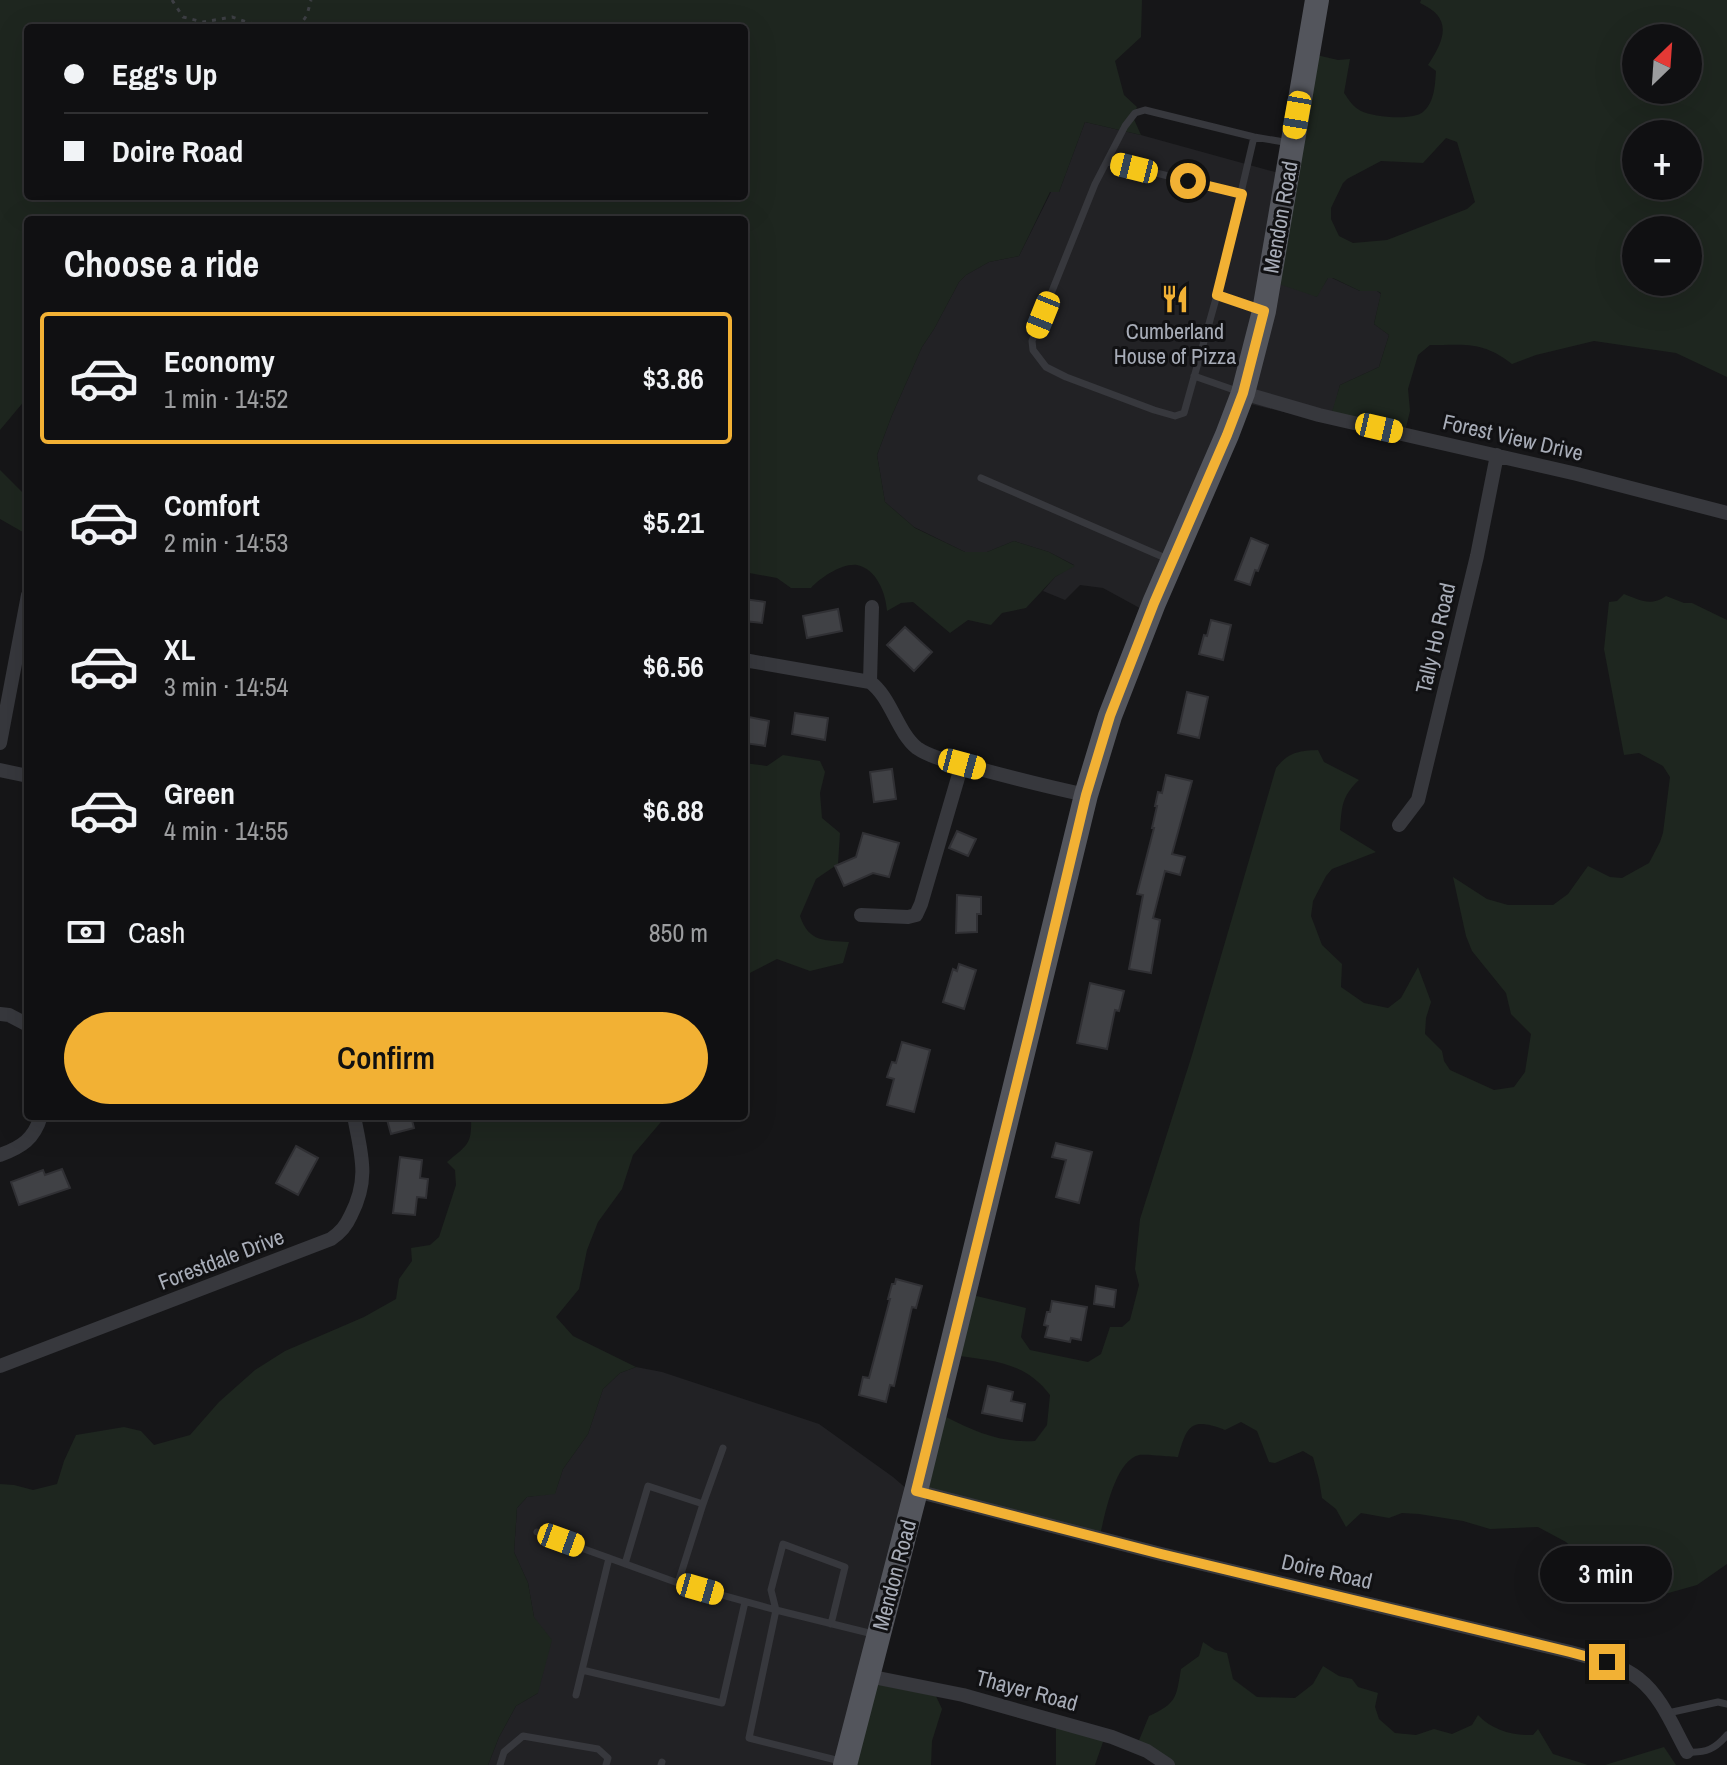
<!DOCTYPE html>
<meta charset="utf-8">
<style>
:root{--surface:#101012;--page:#1e1e20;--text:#f1f3f6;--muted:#9c9d9f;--line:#303032;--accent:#f2b134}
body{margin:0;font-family:"Archivo Narrow",sans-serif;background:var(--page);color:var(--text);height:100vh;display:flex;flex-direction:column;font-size:30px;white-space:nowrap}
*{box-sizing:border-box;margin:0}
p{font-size:26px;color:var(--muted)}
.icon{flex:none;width:44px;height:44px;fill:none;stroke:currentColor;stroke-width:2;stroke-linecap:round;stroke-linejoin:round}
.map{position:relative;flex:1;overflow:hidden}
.panel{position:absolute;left:24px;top:216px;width:724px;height:904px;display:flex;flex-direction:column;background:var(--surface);border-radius:8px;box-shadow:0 8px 32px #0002,0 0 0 2px var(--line)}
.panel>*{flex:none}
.guide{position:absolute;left:24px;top:24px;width:724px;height:176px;border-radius:8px;box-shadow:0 8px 32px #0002,0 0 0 2px var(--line);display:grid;align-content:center;height:176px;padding:0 40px;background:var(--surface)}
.needle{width:52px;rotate:25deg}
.fabs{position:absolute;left:1622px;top:24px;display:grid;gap:16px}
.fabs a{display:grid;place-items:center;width:80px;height:80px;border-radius:50%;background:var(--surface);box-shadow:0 8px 32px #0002,0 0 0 2px var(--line);font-size:40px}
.end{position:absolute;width:36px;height:36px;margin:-18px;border:10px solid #f2b134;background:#111;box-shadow:0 0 0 4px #111}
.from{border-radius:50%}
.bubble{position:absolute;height:56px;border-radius:28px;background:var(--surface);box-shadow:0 8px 32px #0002,0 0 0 2px var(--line);font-size:26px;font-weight:600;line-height:56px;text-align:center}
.car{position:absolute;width:24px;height:48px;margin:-24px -12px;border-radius:10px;box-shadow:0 0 6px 2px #0007;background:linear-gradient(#f5c518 24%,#345 0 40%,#f5c518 0 76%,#345 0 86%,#f5c518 0)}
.guide b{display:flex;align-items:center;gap:28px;height:76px;font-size:30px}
.guide b+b{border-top:2px solid var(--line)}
.guide i{width:20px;height:20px;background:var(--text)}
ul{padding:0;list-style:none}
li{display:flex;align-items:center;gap:24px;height:132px;margin:0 16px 12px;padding:0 24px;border:4px solid transparent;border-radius:8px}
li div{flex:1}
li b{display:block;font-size:30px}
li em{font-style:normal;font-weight:600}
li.active{border-color:var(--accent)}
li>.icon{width:72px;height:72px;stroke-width:1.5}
h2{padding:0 40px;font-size:36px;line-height:96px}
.pay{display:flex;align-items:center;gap:20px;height:88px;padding:0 40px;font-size:30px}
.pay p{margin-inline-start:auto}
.action{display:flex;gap:16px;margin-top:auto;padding:16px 40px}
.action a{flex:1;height:92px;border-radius:48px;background:var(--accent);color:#111;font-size:32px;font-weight:600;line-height:92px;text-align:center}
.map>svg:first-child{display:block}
.built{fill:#222225}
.green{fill:#1e261f;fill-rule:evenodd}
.building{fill:#404145;stroke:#303034;stroke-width:2}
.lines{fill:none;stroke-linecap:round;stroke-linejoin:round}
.path{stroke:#3d3f44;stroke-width:3;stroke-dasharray:4 6;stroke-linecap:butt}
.service{stroke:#37383d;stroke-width:7}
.minor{stroke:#37383d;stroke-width:14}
.primary{stroke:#53555c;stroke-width:24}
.route{stroke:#f2b134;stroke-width:10}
.labels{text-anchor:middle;stroke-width:6;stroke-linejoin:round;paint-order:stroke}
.street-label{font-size:22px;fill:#a8adb8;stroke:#111113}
.poi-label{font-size:22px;fill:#a8adb8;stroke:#111113}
</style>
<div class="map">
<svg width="1727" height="1765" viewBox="0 0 1727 1765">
<rect width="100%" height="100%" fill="#161618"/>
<!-- built -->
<path class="built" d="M1085,122l56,13 145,40 30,122 12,-19h4l28,13h17l4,3 -7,30 15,11 -10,32 -39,18 -10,38 -92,-22 -91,211 -44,-24 -23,-3 -15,15 -22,-9 12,-14 19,-12 -25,-13 -35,-11 -27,11h-22l-51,-25 -29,-25 -8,-47 15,-40 30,-68 12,-18 25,-47 7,-7 23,-13 30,-6 32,-64h8z
M636,1367l26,5 157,52 74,53 15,13 -64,275h-356l11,-28 17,-31 22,-13 -4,-76 -6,-34 -14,-31 3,-44 10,-11 28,-4 8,-24 25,-35 15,-45 17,-16z"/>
<!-- green -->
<path class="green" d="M0,0h1142l-1,37 -26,24 9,34 13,12 -4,10 8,18 -56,-13 -26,70h-9l-31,64 -30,6 -23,13 -7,7 -25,47 -12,18 -30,68 -15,40 8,47 30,26 50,24h22l27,-11 35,11 26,14 -20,11 -29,31 -24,5 -11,12 -23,-5 -18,13 -37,-31 -12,1 -14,8c-1,-17 -10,-42 -30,-46 -15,-2 -37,13 -46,23h-20l-14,-10 -33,-6v-352h-716v178l-2,1 -26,31zM28,28h716v168h-716z
M1421,0h306v377l-51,-24 -82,-12 -58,14 -24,9c-29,-23 -47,-19 -82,-19l-12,10 -10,34 2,22 -7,29 -74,-18 11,-37 39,-18 10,-32 -15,-11 7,-31 -4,-2h-17l-27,-13h-5l-11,19 -44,-15 35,-229 30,7 12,-1 -6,34c5,7 9,14 17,18 12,6 51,10 62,1 12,-10 12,-28 13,-41l-8,-6c17,-26 25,-47 -8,-62zM1636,38h52v52h-52zM1636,134h52v52h-52zM1446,138l11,4 18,60 -8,7 -80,31 -34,3 -14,-7 -8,-17v-11l12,-25 4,-4 34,-18 42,2zM1636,230h52v52h-52z
M0,470l28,28v37l-28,-16z
M1624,594c16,6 26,13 42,2l18,7h8l35,17v944l-30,21 -32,9 -1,-7 -23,-22 -29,-9 -22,4 -10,-5 -14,-13 -28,-15 -48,2 -27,-8 -44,-7 -17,-1 -13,5 -28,-5 -15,14 -10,-18 -14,-11 -3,-19 -6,-22 -10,-6 -28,12 -6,-1 -12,-31 -16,-9 -16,8c-34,-13 -38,-5 -47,27 -7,0 -34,-3 -39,-2 -25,6 -35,64 -40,85l-188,-49 35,-74c30,15 55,26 89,24l12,-16 3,-30c-25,-34 -59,-34 -97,-40l7,-63 66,16 -5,29 9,13 58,12 13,-8 9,-27h12l8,-7 9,-35 -4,-16 5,-50 52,-164 84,-287c13,-16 22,-17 42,-18l6,12 35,18c-18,17 -17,27 -19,50l36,22 -44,17 -6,7 -13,25 -2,15 11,29 20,19 -1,23 23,16 24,5 13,-10 17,-31 13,35 -5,16 -1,16 17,17 2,10 6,9 44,20 20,-3 11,-15 6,-38 -20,-20 -5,-21 -34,-42 -6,-15 -13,-59 34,22 21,6h45l15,-11 20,-28 22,11 12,1 27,-15 11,-21 3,-9 7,-56 -7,-11 -24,-13 -15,2 -20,-106 5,-47 8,-1z
M783,755l37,6 5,11 -5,21 2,25 18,15 -2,31 -22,15 -16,37c9,27 25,24 49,26l-6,21 -33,8 -33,-12 -33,17v-213l23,3z
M471,1116h195l-33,39 -11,34 -24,33 -11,28 -8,39 -23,28 17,19 63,31 -16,6 -17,16 -15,45 -25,35 -8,25 -28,3 -10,11 -3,44 14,31 6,34 18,23 -14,53 -22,13 -17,31 -11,28h-488v-281l14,1 19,5 24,-6 7,-23 12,-26 48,-8 17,4 13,14 36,-10 29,-33 36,-32 30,-19 79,-34 32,-18 3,-20 13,-18 -1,-13 19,-3 9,-8 17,-52 -1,-15 -8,-8c21,-18 25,-17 24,-46z
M1203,1642l12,8 12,3 6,26 24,18 38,1 18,-14 10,-18 16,10 13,3 6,8 20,6 -3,14 4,12 16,14 21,2 18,-6 18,5 20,-9 6,-10c14,15 35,21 55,20l5,-6 15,25 35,11h-429l-24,-15 14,-34c28,-13 27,-18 32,-47l18,-13z
M867,1680l68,14 7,15 -10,32 -1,24h-87z
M1056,1726l48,13 -9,26h-39z
M1664,1747l12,18h-71z"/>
<!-- building -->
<path class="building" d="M1251,538l17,7 -10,26 -3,-1 -5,15 -15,-5z
M744,599l21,3 -3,21 -18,-2z
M838,609l4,22 -35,7 -4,-22z
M1211,620l20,5 -8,35 -24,-6 5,-19 3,1z
M905,627l27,25 -18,19 -27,-26z
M1187,692l21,5 -9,41 -21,-5z
M795,713l33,5 -3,22 -33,-6z
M744,716l25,5 -4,25 -21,-3z
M892,769l4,30 -22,3 -4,-30z
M1166,775l26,6 -20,73 13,3 -5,18 -15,-4 -12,47 7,2 -9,53 -22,-4 14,-74 -6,-1 17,-66h-2l5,-22h-2l3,-14 4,1z
M957,831l19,8 -8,17 -19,-8z
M863,833l36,10 -10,34 -16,-4 -29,13 -9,-20 21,-9z
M957,895l24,2v17h-4v18l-21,1z
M959,964l17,6 -12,39 -21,-7 10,-33 4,2z
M1090,983l34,8 -5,20 -4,-1 -8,39 -30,-6z
M902,1042l28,8 -16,62 -27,-7 7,-26 -7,-2 5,-15 4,1z
M386,1116h25l3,12 -23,6z
M1056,1143l36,9 -13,51 -23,-6 10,-37 -14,-3z
M296,1146l22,12 -20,37 -22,-12z
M400,1157l22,3 -2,18 8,1 -2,19 -9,-1 -2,18 -22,-2z
M62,1169l8,19 -51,17 -8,-23 32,-12 2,5z
M896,1279l26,7 -6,22 -4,-1 -18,79 -4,-1 -4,17 -27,-7 4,-18 6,1 21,-79h-2l4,-15h3z
M1096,1286l20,4 -2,17 -20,-3z
M1052,1301l35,6 -6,33 -10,-2 -1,4 -25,-5 3,-11 -4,-1 3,-13h3z
M988,1386l25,6 -2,9 14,3 -3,17 -40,-8z"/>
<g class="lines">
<!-- path -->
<path class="path" d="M172,0l11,17 20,5 29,-5 33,11
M298,28l9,-13 4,-15"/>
<!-- service -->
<path class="service" d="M1254,137l-37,158 -33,118 -9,3 -21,-6 -88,-33 -20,-10 -13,-17 -1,-9 63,-157 30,-58 10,-13 10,-3 109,27 36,6
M1107,161l135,33
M1217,295l43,15
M1194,376l43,15
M981,478l189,82
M703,1504l20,-56
M537,1532l72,26
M625,1564l23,-78 55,18 -25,79
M831,1624l14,-57 -62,-23 -12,46 5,20 -27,128 91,23
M582,1670l140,33 23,-101
M576,1695l33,-137 69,25 98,27 97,24
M1668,1713l50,-11 9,2
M1688,1752c18,1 27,-3 39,-17
M500,1765l4,-13 19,-16 75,13 10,9 -2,7
M661,1765l1,-3"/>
<!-- minor -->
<path class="minor" d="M1243,393l76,22 258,59 150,39
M744,660l126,22c21,15 27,50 47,66 16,11 41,15 59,20 37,10 73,19 110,27
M870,682l2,-75
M0,743l28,-148
M0,770l28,6
M1399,825l19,-25 59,-244 20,-101
M861,915l47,2 8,-2 5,-11 41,-140
M0,1014l9,1 19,10
M0,1155c22,-8 34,-16 41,-39
M0,1366l331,-127c10,-7 15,-13 20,-24 19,-37 10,-61 3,-99
M916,1491l245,63 409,98c22,6 51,12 69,27 23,18 34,48 48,73
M868,1676l95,19 149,42 35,14 21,14"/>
<!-- primary -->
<path class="primary" d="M845,1765l71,-274 170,-696 24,-79 44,-113 73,-168 16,-42 21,-82 53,-311"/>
</g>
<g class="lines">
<!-- route -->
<path class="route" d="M1188,181l54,13 -25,101 47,16 -21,82 -16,42 -73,168 -44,113 -24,79 -55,231 -115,465 245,63 409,98 37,10"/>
</g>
<!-- icons -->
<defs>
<symbol id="restaurant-bare" viewBox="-9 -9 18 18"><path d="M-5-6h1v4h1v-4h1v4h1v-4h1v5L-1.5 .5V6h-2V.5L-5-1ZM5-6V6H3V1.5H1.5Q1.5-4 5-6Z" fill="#f2b134" stroke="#111113" stroke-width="2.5" paint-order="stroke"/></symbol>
</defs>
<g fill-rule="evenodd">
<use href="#restaurant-bare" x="1155" y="279" width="40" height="40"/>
</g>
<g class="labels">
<!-- street labels -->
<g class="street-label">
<text transform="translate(1280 217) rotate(-80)" y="8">Mendon Road</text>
<text transform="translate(1513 437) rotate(13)" y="8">Forest View Drive</text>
<text transform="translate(1435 638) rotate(-77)" y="8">Tally Ho Road</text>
<text transform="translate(221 1259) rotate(-21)" y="8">Forestdale Drive</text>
<text transform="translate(1327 1571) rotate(13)" y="8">Doire Road</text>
<text transform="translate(894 1575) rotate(-75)" y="8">Mendon Road</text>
<text transform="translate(1027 1690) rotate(15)" y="8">Thayer Road</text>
</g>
<!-- poi labels -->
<g class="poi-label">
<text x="1175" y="339">Cumberland<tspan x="1175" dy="25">House of Pizza</tspan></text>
</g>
</g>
</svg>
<div class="fabs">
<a><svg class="needle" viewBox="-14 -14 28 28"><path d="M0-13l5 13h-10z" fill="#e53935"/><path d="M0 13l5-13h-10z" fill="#9c9d9f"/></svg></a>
<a>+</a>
<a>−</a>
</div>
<i class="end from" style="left:1188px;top:181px"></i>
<i class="end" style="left:1607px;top:1662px"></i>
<div class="bubble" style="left:1540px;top:1546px;width:132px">3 min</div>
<i class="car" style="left:1297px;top:115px;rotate:190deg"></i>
<i class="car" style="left:1134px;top:168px;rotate:284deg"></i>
<i class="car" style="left:1043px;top:315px;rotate:202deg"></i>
<i class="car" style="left:1379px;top:428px;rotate:103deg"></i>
<i class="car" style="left:962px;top:764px;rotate:105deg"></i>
<i class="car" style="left:561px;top:1540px;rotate:110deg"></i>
<i class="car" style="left:700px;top:1589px;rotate:106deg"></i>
<div class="guide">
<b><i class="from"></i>Egg's Up</b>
<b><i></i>Doire Road</b>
</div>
<section class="panel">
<h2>Choose a ride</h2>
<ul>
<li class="active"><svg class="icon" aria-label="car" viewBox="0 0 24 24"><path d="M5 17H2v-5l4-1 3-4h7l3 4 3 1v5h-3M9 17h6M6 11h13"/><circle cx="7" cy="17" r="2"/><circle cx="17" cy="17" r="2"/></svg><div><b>Economy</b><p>1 min · 14:52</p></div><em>$3.86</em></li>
<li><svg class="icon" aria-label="car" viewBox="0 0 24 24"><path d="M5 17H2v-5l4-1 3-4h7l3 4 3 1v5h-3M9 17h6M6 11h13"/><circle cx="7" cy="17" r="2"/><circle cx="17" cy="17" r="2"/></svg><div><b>Comfort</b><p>2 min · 14:53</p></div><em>$5.21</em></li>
<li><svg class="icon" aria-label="car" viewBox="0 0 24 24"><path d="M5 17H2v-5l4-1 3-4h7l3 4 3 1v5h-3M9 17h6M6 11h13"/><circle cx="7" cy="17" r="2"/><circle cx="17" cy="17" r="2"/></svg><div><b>XL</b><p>3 min · 14:54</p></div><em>$6.56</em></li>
<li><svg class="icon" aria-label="car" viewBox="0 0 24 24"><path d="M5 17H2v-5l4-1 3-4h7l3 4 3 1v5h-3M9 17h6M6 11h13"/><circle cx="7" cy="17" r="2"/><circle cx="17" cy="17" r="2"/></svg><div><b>Green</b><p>4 min · 14:55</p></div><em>$6.88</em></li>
</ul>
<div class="pay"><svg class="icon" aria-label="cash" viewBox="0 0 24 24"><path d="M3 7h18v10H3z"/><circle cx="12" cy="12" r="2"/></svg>Cash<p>850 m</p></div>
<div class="action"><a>Confirm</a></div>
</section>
</div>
